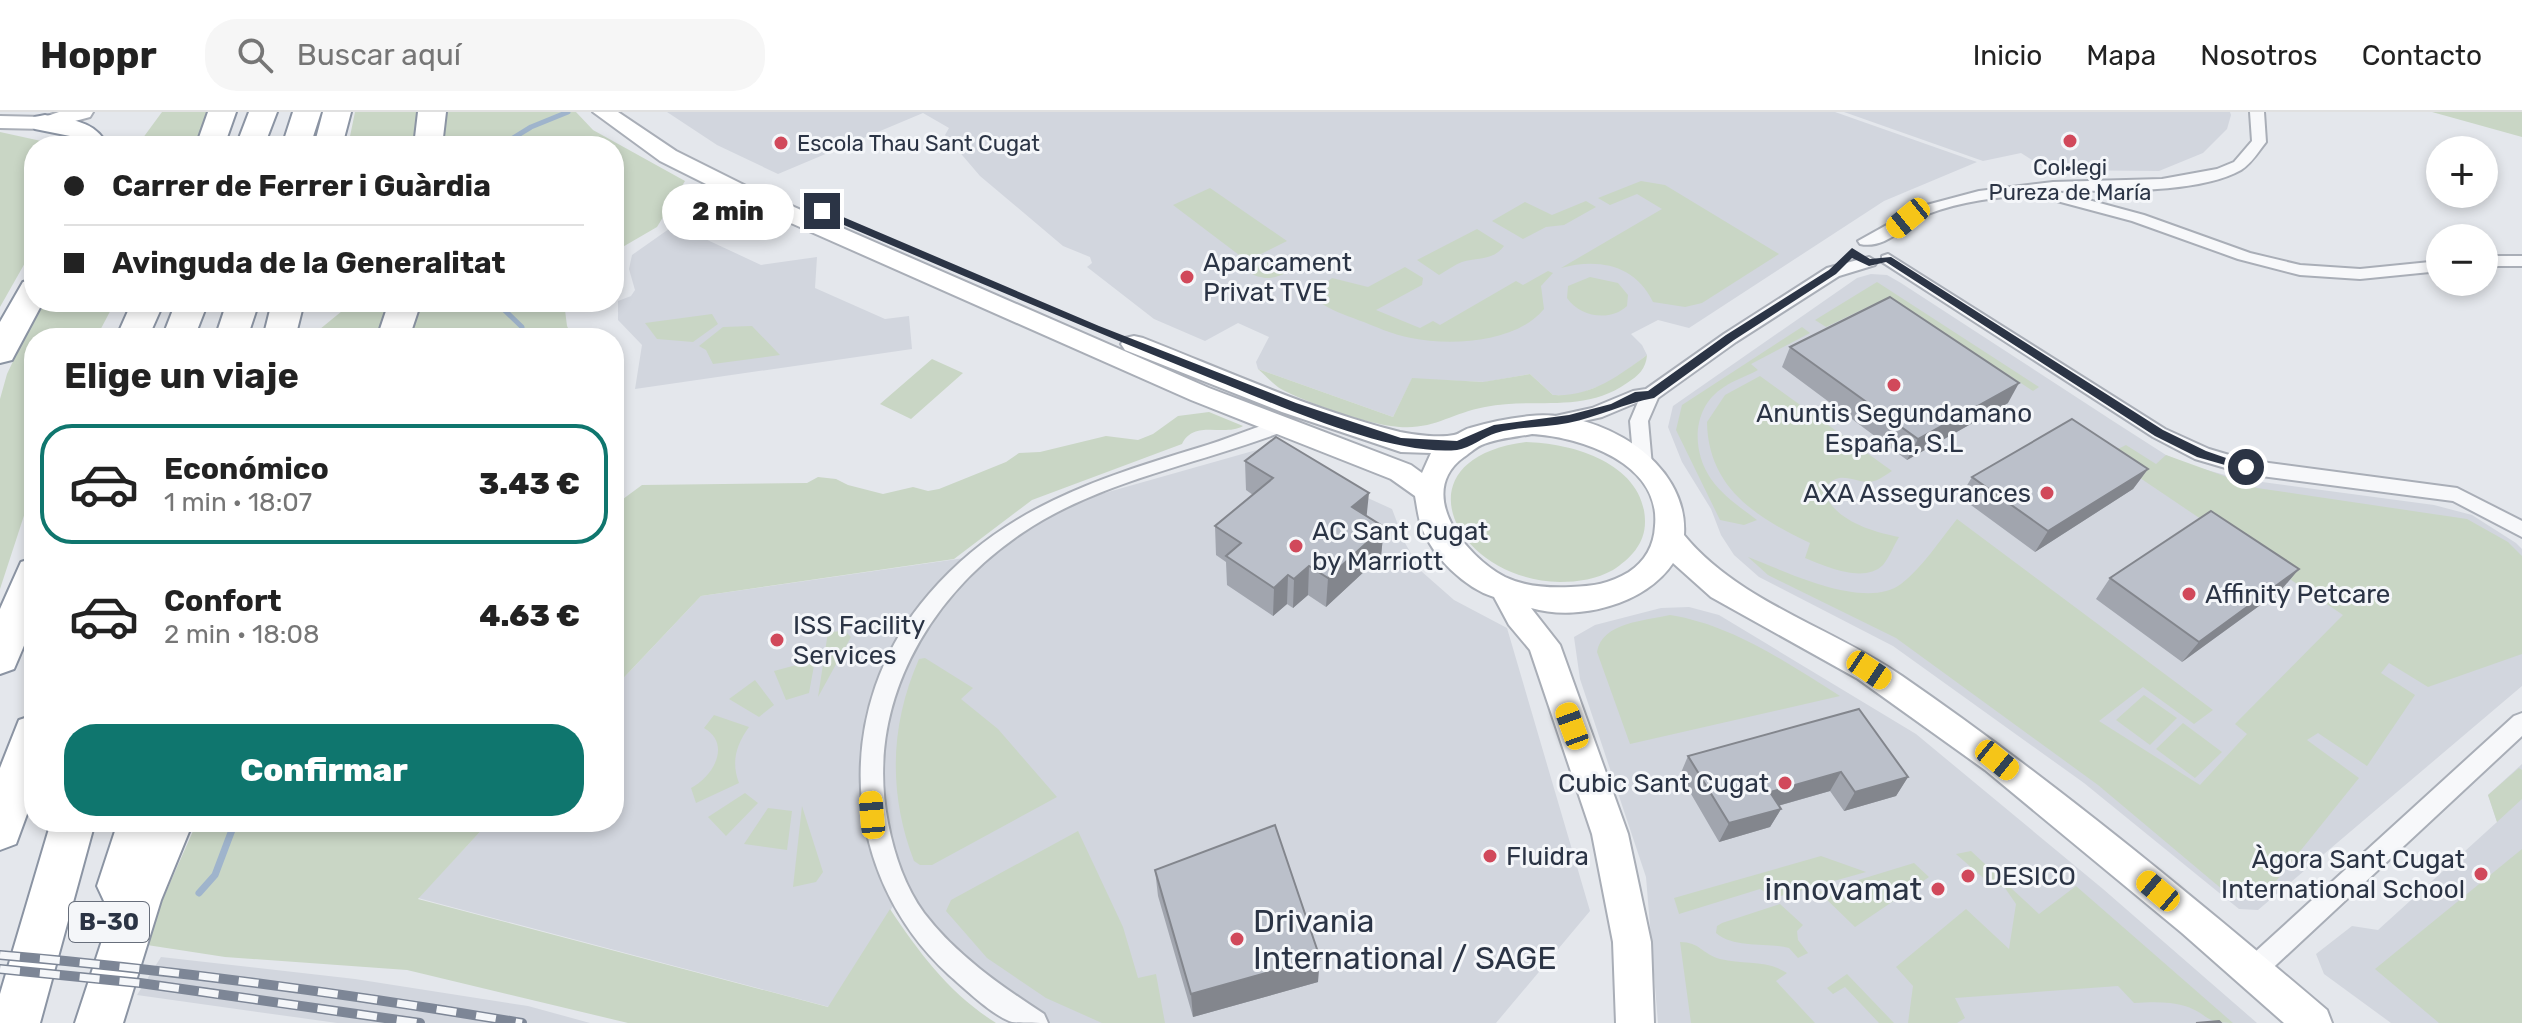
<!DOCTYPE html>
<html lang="es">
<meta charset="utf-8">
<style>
:root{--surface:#fff;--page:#f6f6f6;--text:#222;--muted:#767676;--line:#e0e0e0;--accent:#0f766e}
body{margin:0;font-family:Rubik,sans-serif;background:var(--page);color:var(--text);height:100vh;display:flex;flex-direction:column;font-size:30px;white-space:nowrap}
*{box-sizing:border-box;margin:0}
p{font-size:26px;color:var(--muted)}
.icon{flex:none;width:44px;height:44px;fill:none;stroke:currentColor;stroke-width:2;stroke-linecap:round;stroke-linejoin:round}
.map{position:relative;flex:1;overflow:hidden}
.drawer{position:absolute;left:24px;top:216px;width:600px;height:504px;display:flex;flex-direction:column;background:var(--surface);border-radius:32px;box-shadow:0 4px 12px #0003}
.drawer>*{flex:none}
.hud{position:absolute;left:24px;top:24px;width:600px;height:176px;border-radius:32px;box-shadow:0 4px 12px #0003;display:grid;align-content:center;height:176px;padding:0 40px;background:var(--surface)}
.buttons{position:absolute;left:2426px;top:24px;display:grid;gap:16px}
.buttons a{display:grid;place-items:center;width:72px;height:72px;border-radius:50%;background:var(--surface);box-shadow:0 4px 12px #0003;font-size:40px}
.end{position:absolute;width:36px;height:36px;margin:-18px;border:10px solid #2b3445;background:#fff;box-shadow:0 0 0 4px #fff}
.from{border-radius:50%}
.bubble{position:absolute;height:56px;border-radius:28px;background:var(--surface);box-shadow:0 4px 12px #0003;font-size:26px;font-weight:800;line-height:56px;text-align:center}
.car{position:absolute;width:24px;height:48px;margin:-24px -12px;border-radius:10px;box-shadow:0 0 6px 2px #0007;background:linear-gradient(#f5c518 24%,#345 0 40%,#f5c518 0 76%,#345 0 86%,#f5c518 0)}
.hud b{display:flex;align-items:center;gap:28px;height:76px;font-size:30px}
.hud b+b{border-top:2px solid var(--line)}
.hud i{width:20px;height:20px;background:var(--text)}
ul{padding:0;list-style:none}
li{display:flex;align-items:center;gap:24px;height:120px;margin:0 16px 12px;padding:0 24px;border:4px solid transparent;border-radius:32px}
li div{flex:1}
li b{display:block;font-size:30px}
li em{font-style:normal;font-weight:800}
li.on{border-color:var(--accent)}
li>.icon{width:72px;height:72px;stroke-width:1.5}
h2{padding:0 40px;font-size:36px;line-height:96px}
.primary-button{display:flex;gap:16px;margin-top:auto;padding:16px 40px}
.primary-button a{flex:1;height:92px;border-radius:32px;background:var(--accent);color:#fff;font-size:32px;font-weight:800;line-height:92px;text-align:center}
header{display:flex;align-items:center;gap:48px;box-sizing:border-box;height:112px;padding:0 40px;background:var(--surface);border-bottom:2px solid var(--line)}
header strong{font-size:38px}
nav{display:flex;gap:44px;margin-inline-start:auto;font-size:28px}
.search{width:560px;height:72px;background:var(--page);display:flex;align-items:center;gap:20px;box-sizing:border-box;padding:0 28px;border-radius:32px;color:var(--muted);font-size:30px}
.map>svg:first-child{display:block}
.built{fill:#d2d6de}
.green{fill:#c9d6c5}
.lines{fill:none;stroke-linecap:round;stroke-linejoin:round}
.stream-far1{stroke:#9fb4cc;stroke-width:5}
.stream{stroke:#9fb4cc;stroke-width:7}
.street-casing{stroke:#a9aeb7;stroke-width:4}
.secondary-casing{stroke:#a9aeb7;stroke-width:4}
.highway-casing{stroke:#8b94a3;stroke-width:4}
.street{fill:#f7f8fa;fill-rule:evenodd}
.secondary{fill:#fff;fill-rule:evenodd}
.highway{fill:#fff;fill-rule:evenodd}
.rail-casing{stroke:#7d8696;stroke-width:10}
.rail{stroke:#f4f6f9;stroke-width:7;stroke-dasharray:20;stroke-linecap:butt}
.wall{fill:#a1a5ae}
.shaded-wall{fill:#83868d}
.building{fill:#bbc0ca;stroke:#83868d;stroke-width:2}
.route{fill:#2b3445}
.poi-dot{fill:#d1495b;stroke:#f4f6f9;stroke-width:3}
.labels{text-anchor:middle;stroke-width:6;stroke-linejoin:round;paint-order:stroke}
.far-poi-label{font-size:22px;fill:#2b3445;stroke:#f4f6f9;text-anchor:start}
.shield{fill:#f4f6f9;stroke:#676e7b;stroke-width:2}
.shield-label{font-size:24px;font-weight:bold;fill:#2b3445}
.poi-label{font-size:26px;fill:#2b3445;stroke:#f4f6f9;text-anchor:start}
.near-poi-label{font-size:32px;fill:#2b3445;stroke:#f4f6f9;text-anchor:end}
</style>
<header>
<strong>Hoppr</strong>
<div class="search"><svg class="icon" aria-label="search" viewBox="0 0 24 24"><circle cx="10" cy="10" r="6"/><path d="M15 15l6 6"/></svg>Buscar aquí</div>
<nav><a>Inicio</a><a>Mapa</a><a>Nosotros</a><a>Contacto</a></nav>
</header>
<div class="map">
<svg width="2522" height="911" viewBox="0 0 2522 911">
<rect width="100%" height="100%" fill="#e4e7ec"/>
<!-- built -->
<path class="built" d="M667,0h1168l142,50 -93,39 -195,127 -31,-8 -27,14 11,11 5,10 -34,26 -40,15 -20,-1 -23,-21 -45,8 -73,-3 -19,38 -135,-48 -2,-7 13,-25 -31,-14 -33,18 -51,-22 -67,-52 5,-4 -2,-6 -27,-11 -83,-70 -35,-41 4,-7 -26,-15 -145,61 -61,-29z
M1844,0h386l1,3 -4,14 -24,24 -44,18 -111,-1 -27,-17 -38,8z
M702,111l-1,14 60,28 56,-8 -2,31 70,31 24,-3 3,33 -277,40 7,-44 -24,-25v-19l13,-5 4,-6 -6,-21 3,-14 44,-31z
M1871,162l16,1 14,8 212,138 53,34 26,11 48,13 194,26 38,10 44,28 6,6v137l-264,224 -19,-1 -155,-126 -191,-137 -134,-69 -25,-22 -13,-20 -10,-26 -29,-47 -14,-35 5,-21 184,-128z
M1260,337l132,60 13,34 16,28 33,29 53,28 83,283 -94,112h-461l-54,-36 -81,-92 -71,112 -411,-109 71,-76h125v-134l87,-92 284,-41 55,-36 61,-25z
M1689,495l30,8 197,119 187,155 154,134h-599l-12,-146 -66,-198 -6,-42 21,-12 66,-17z
M2522,652v259h-131l-67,-49 -8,-20 36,-28 26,4 119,-108 -9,-27z
M161,845l194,22 173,27 62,17h-253l-200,-28z"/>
<!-- green -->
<path class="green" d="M162,0h46l-12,34h-59z
M355,0h63l-3,34h-67z
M443,0h133l17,18 92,51 -28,46 -43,25v-106h-173z
M2432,0h90v25z
M0,20l64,14h-30v101l-34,60z
M1641,69l24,4 114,69 -77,49 -17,4 -32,-5c-18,-38 -56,-44 -92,-34l101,-59 -25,-15 -27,11 -12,-7z
M1210,76l77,53 -40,20 -74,-56z
M1586,89l10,6 -32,18 -18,2 -23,12 -31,-18 33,-19 27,13z
M1477,117l27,17c-11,15 -26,11 -42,16 -8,3 -16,9 -23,13l-22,-15z
M1280,142l24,8c-20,12 -34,24 -57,9z
M1405,155l18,11 -1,7 -46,25 44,18 13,-7 7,4 76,-44 7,4 25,-14 5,2 -12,13 3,23c-28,34 -93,37 -133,29 -18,-3 -36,-12 -53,-18 -13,-5 -27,-10 -39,-18l1,-14 12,-10 36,9z
M1590,165l28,6 10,12 -1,11c-17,16 -47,11 -60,-8l1,-12z
M1877,170l162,105 -6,4 -46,-30 -13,6 -98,-64 -50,24 -11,-7z
M41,190h74l-19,36h-62v147l-34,104v-190l7,-25z
M353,190h40l-13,36h-66v-4z
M422,190h142l3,24 6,12h-163z
M712,202l6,10 -25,18 -36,-3 -12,-16z
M752,214l28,29 -67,9 -7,-14 -7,-4 24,-19z
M1802,215l8,6 -59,31 7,6c-11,6 -24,10 -34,17 -32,20 -33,63 -13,92 12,17 30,29 46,41l-13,5 -24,-5 -44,-90 6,-25z
M1647,243c-1,14 -9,21 -20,28 -44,31 -93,14 -142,24 -37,7 -53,25 -94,19 -27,-3 -86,-24 -110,-37 -8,-5 -16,-14 -23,-20l135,48 19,-39 71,4 47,-8 23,21c38,2 64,-18 94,-40z
M932,247l31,14 -52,46 -31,-15z
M1760,264l132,95c-5,3 -13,9 -18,10 -18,5 -33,-15 -50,8 6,30 48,43 75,48 -5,8 -10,21 -16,28 -19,19 -58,1 -78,-7l5,-15c-55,-26 -102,-56 -103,-121l18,-27z
M1209,300l34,14c-19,11 -49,-7 -61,18l-150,56 -78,59 -253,37 -87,92v-261l8,23 -3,52 23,-17 165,-2 11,-6 18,2 12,6 35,9 30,-7 15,4 11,-2 67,-27 13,-9 21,-1 66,-16 32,4 15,-6 25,-18z
M1526,330c47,1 119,22 119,80 0,22 -15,37 -32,48 -16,9 -35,12 -53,12 -106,-2 -165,-123 -34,-140z
M2126,333l30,19 10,-9 91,33 210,31 41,23 14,14v98l-94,33 -39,-24 -8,10 34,22 -48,71 -49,-33 -11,7 52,38 -91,113c-14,10 -22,9 -39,4l-131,-110 -202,-147 -128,-63 -20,-18c37,14 117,54 153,27 21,-16 39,-44 56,-65l256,191 -19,14 -51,-37 -44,34 101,64 47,-51 -12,-10 108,-109 -237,-160z
M1670,503c63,10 117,48 170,81l-210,48 -33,-92c5,-30 48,-31 73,-37z
M828,520l17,-1 6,6 -33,60z
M925,546l48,30 -12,11 37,30 59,68 -125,68h-12l-6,-4c-26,-68 -24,-136 5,-202z
M815,548l-6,33 -23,7 -12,-29z
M755,568l19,25 -15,12 -30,-18z
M2144,583l33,23 -27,27 -34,-25z
M714,603l35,12c-13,18 -18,35 -10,56l-43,20 -5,-15c22,-11 41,-44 13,-60z
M2183,611l39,29 -27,26 -39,-29z
M2519,656l3,2v29l-25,23 -9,-27z
M745,681l13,10 -32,33 -18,-19z
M802,694l21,66 -7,10 -23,5z
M768,696l24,3 -5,39 -43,-6z
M197,710h292l-71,77 410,108 62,-98c30,45 60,85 106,114h-368l-221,-53 -182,-13 -78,-12 4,-19z
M1078,719l45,96 15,51 18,-4 9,49h-63l-56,-25 -59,-40 -41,-47 5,-11z
M2522,737v174h-83l-64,-54z
M1971,739l68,63 37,-28 157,137c-30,0 -24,-9 -48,-17 -16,-5 -35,-4 -51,-3l-16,-17 -163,12 10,20 -8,5h-49l5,-37 -17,-19 70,-58 43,40 7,-45 -11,-16 -16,-5 -33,-29z
M1821,744l45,16 -92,26 -14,-9 -81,25 -5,-16z
M1914,751l15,14 -74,50 -36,-35z
M1780,792l23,21 -6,6 1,9 10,13 -10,5 -9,-10c-23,-6 -54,1 -73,-15l1,-7 5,-3z
M1680,830c20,0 22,12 40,17 23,6 46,0 67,14l-11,8 39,42h-124z
M1847,862l47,49h-15l-34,-36 -12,7 -6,-6z"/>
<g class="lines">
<!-- stream-far1 -->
<path class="stream-far1" d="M500,34l31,-19 37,-15
M496,190l26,25 1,11"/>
<!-- stream -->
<path class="stream" d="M199,781l16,-18 20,-53"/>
<defs>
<path id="street" d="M2250,0h14l2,30c-7,9 -15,22 -25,28 -45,25 -134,20 -186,21l89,24 106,38 50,12 60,4 80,-8v10l-80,8 -60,-4 -62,-16 -106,-38 -90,-24 -2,-4c-37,4 -77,7 -112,21 -21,9 -42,36 -68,30l-2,-3 61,-34 60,-16 74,-9 109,-3 55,-10 17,-7 18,-21z
M1888,142l277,175 44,20 37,11 211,28 65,33v16l-69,-36 -207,-27 -51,-15 -42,-22 -271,-175v-6z
M2484,144h38v10h-38z
M1869,145l8,5 -2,3 -36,11 -103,66 -78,56 -10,23 4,45 -2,5h-14l-2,-5 -4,-45 8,-19 -36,15 -59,13 -9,-6 3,-4 55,-12 41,-17 13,-2 78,-55 103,-66z
M1281,308l6,2 3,4 -3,4c-87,34 -187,50 -265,103 -96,65 -157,174 -134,290 6,31 17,64 36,90 32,42 77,73 120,101l4,9c-11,0 -27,0 -36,-1 -19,-6 -48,-34 -63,-47 -110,-101 -118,-268 -20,-381 74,-86 167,-115 272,-147 27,-8 53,-20 80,-27z
M2522,601v23l-260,242 -9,4 -9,-4 -4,-8 4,-8 270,-246z"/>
<path id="secondary" d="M59,0h34l-3,5 -45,12 -45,-1v-12l44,1z
M593,0h25l58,39 70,35 463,202 202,77 11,8 9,-20 -30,-1 -119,-40 -157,-62 -4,-6 4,-6 9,-2 9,2c84,33 169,72 257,94 14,3 40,6 54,3 6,-1 10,-6 16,-7 19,-6 40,-10 60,-12 67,-7 159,44 154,119 55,67 147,92 218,141 148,102 287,217 425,334l5,13h-48l-102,-90 -197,-163 -127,-91 -147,-82 -38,-34c-27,41 -95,59 -142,45l29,37 68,189 23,108 3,81h-38l-3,-81 -21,-108 -62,-184 -21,-25 -15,-28c-29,-9 -61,-40 -72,-69 -4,-10 -5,-22 -7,-32l-24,-17 -200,-79 -461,-204 -70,-35zM1532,322c49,3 129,29 123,92 -1,20 -10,35 -26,46 -20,12 -36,14 -58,15 -22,1 -45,0 -66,-10 -39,-20 -91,-84 -41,-120 6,-4 13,-11 20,-13 15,-6 33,-7 48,-10z"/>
<path id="highway" d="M208,0h28l-12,34h-28z
M249,0h28l-13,34h-28z
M293,0h28l-11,34h-28z
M323,0h28l-9,34h-28z
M418,0h28l-4,34h-28z
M45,3c26,5 50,5 63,31h-28l-10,-10 -35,-7 -4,-6 4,-6z
M34,167v23h9l-31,58 -12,3v-41l23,-40z
M132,190h32l-16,36h-32z
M176,190h32l-14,36h-32z
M227,190h32l-12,36h-32z
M272,190h32l-9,36h-32z
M389,190h32l-12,36h-32z
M34,446v64l-20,47 -14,5v-65l21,-47z
M34,603v80l-18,49 -16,6v-82l19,-48z
M51,710h44l-55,201h-40v-29z
M118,710h75l-32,78 -38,123h-48l39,-119 -10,-3 -7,-15z"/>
</defs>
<!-- street casing -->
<use href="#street" class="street-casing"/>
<!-- secondary casing -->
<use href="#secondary" class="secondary-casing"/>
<!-- highway casing -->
<use href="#highway" class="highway-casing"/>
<!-- street -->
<use href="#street" class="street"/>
<!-- secondary -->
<use href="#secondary" class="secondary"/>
<!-- highway -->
<use href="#highway" class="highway"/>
<defs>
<path id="rail" d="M0,843c175,15 349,39 522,68
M0,857l140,14 280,40"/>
</defs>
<!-- rail casing -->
<use href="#rail" class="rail-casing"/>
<!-- rail -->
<use href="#rail" class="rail"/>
</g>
<!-- wall -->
<path class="wall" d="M1790,235l218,56 -101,57 -125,-93z
M1245,349l122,55 17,11 -3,29 -55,51 -18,-12 -15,13 -6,-4 -14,12 -46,-31 -1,-23 -10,-7 -1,-29 38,-31 -7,-5z
M2148,357l-15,20 -98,63 -75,-55 12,-20z
M2299,457l-18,21 -99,72 -86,-63 14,-21z
M1688,644l220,21 -12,19 -52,15 -14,-20 -52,15 3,3 -11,18 -51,15 -39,-67z
M1155,758l163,112 -125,35 -35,-121z"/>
<!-- shaded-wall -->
<path class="shaded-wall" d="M2019,271l-11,20 -101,57 11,-21z
M2148,357l-15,20 -98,63 13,-21z
M1369,381l-3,29 -14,-15z
M1384,415l-3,29 -55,51 2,-29z
M1309,454l-1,29 -15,13 1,-29z
M2299,457l-18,21 -99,72 17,-20z
M1288,463l-1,29 -14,12 1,-28z
M1841,660l-11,19 -70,20 10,-19z
M1908,665l-12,19 -52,15 11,-19z
M1781,697l-11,18 -51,15 10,-19z
M1320,846l-2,24 -125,35 -2,-23z"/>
<!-- building -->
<path class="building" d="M1890,185l129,86 -101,56 -128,-92z
M2072,307l76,50 -100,62 -76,-54z
M1276,325l93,56 -17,14 32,20 -56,51 -19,-12 -15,13 -6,-4 -14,13 -48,-32 15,-13 -26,-17 58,-48 -28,-17z
M2211,399l88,58 -100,73 -89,-64z
M1859,597l49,68 -53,15 -14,-20 -71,20 11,17 -52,14 -41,-67z
M1275,713l45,133 -129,36 -36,-124z
M2219,909l2,2h-25z"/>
<!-- route -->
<path class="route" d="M822,96l277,118 197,77 105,35 56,3 37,-16 75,-10 42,-11 24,-12 13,-1 78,-56 103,-65 23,-22 18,11 21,-2 272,173 43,21 46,16 -6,4 -49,-14 -42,-21 -269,-174 -17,4 -17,-8 -16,16 -102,66 -80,58c-29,5 -56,19 -86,25 -23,5 -50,3 -72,10 -13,4 -25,15 -39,17 -67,6 -174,-43 -237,-68 -135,-54 -268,-111 -402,-168l-1,-3z"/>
<!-- markers -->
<g class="poi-dot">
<circle cx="2070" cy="29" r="8"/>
<circle cx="781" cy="31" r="8"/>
<circle cx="1187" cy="165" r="8"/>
<circle cx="1894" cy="273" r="8"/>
<circle cx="2047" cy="381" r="8"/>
<circle cx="1296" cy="434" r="8"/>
<circle cx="2189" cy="482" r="8"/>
<circle cx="777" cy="528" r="8"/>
<circle cx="1785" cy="671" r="8"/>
<circle cx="1490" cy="744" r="8"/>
<circle cx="2481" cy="762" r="8"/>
<circle cx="1968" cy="764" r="8"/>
<circle cx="1938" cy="777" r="8"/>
<circle cx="1237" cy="827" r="8"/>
</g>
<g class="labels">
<!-- far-poi labels -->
<g class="far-poi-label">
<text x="797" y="39">Escola Thau Sant Cugat</text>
<text x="2070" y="63" text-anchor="middle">Col·legi<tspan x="2070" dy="25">Pureza de María</tspan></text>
</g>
<!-- shield labels -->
<rect class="shield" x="69" y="790" width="80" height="40" rx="6"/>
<g class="shield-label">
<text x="109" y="818">B-30</text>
</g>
<!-- poi labels -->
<g class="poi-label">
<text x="1203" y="159">Aparcament<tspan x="1203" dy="30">Privat TVE</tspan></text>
<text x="1894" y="310" text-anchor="middle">Anuntis Segundamano<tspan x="1894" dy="30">España, S.L</tspan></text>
<text x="2031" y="390" text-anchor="end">AXA Assegurances</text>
<text x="1312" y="428">AC Sant Cugat<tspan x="1312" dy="30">by Marriott</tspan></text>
<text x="2205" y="491">Affinity Petcare</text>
<text x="793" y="522">ISS Facility<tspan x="793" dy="30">Services</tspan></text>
<text x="1769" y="680" text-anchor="end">Cubic Sant Cugat</text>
<text x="1506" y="753">Fluidra</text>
<text x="2465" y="756" text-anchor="end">Àgora Sant Cugat<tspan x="2465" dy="30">International School</tspan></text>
<text x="1984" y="773">DESICO</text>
</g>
<!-- near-poi labels -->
<g class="near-poi-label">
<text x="1922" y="788">innovamat</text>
<text x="1253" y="820" text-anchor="start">Drivania<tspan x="1253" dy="37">International / SAGE</tspan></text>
</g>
</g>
</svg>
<div class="buttons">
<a>+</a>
<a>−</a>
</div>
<i class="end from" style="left:2246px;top:355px"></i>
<i class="end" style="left:822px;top:99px"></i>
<div class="bubble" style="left:662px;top:72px;width:132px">2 min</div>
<i class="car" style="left:1908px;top:106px;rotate:231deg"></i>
<i class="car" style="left:1869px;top:558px;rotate:124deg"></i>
<i class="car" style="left:1572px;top:614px;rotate:340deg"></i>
<i class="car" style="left:1997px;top:648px;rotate:129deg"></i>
<i class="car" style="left:872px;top:703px;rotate:355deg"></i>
<i class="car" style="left:2158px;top:779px;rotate:310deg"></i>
<div class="hud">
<b><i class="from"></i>Carrer de Ferrer i Guàrdia</b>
<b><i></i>Avinguda de la Generalitat</b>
</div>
<section class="drawer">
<h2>Elige un viaje</h2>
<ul>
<li class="on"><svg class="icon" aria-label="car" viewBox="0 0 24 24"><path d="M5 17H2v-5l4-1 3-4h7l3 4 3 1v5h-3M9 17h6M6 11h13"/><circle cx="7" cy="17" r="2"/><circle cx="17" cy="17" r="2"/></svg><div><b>Económico</b><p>1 min · 18:07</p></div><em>3.43 €</em></li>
<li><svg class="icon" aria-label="car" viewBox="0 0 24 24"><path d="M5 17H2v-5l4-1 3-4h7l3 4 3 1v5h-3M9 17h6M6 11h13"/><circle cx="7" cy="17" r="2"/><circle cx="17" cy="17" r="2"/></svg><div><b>Confort</b><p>2 min · 18:08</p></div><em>4.63 €</em></li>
</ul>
<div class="primary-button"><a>Confirmar</a></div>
</section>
</div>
